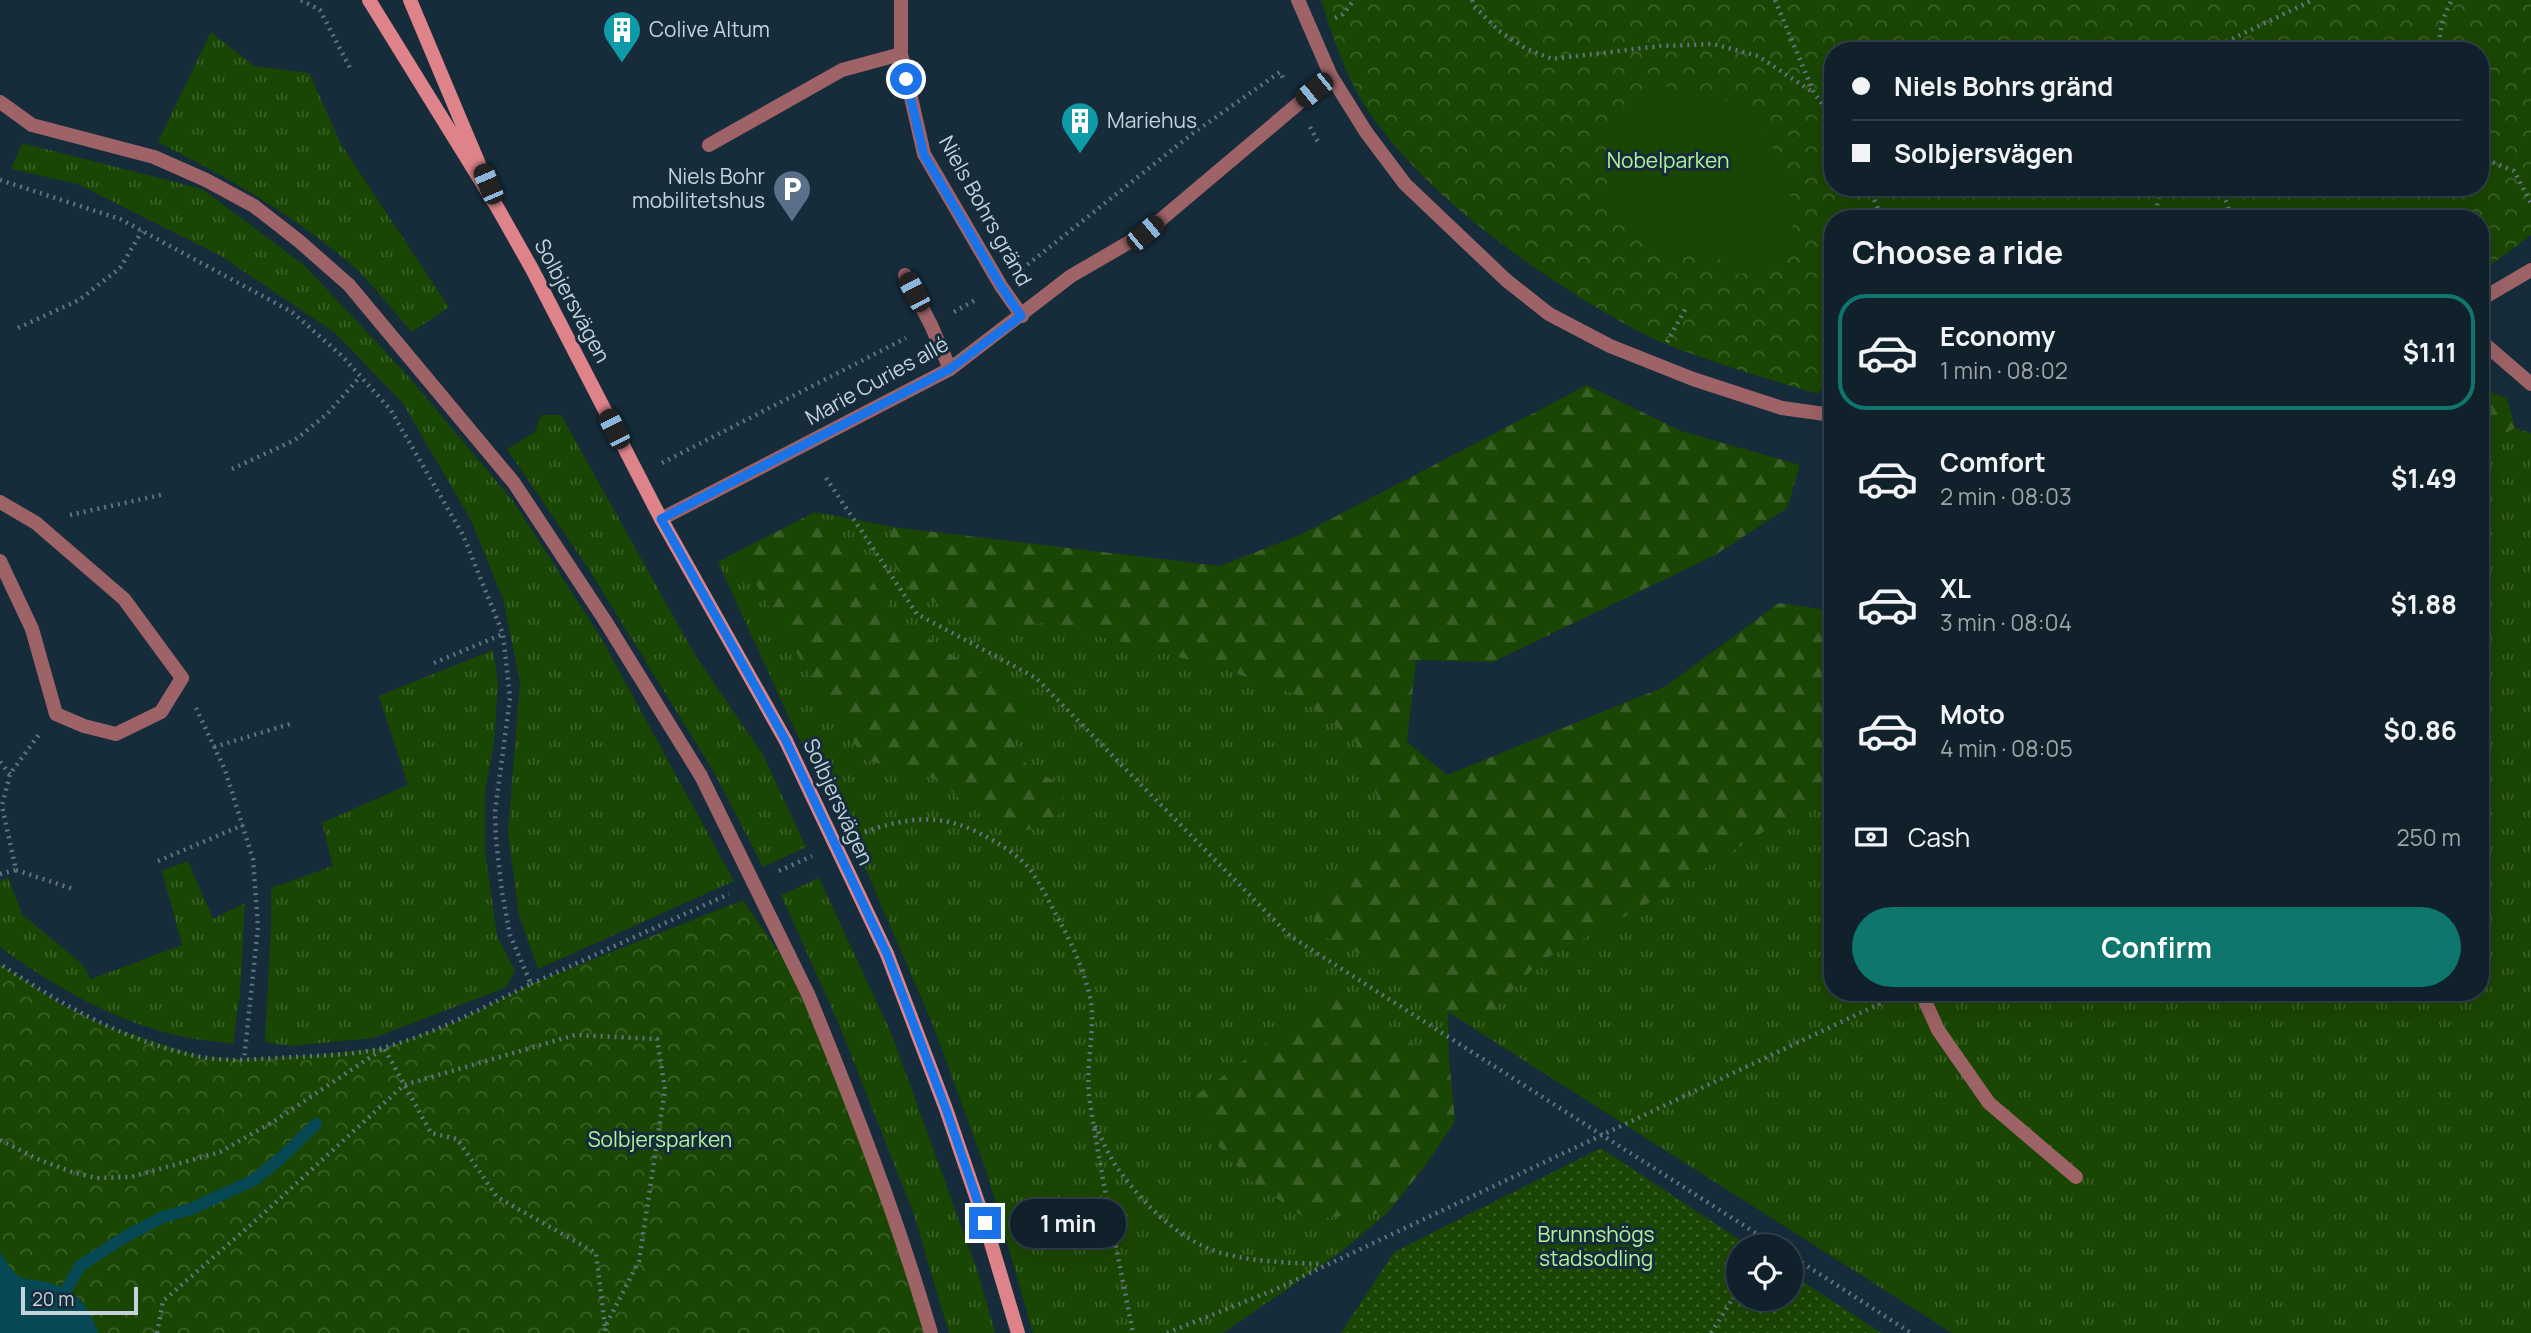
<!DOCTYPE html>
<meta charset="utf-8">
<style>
:root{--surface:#10212c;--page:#192934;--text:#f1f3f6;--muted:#9ca3a9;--line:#303e48;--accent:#0f766e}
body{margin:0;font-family:Manrope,sans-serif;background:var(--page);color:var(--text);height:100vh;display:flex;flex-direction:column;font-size:26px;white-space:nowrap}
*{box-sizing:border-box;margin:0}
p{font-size:23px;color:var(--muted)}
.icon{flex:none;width:38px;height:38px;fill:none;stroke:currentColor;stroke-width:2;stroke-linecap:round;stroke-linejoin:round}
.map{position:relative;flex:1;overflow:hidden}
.side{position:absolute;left:1824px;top:210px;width:665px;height:791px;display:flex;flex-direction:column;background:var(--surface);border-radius:28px;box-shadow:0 7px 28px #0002,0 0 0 2px var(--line)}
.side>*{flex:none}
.hud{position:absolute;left:1824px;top:42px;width:665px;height:154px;border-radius:28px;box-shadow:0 7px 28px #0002,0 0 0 2px var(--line);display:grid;align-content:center;height:154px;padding:0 28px;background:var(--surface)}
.controls{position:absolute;left:1726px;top:1234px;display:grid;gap:14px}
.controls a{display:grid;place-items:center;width:77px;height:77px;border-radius:50%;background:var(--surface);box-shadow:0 7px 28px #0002,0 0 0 2px var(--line);font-size:35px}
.scale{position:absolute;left:21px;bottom:18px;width:117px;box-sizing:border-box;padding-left:7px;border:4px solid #c6d3dd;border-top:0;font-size:19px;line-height:24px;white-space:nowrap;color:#c6d3dd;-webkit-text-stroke:5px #162c3b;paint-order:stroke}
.end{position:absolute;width:32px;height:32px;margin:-16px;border:9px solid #1a73e8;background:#fff;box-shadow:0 0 0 4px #fff}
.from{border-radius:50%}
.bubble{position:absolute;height:49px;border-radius:24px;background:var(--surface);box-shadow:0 7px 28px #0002,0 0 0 2px var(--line);font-size:23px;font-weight:700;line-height:49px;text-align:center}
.car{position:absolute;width:21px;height:42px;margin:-21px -10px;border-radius:9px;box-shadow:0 0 5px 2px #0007;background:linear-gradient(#222 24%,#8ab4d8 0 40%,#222 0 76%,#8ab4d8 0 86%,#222 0)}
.hud b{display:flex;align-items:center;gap:24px;height:66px;font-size:26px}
.hud b+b{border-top:2px solid var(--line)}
.hud i{width:18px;height:18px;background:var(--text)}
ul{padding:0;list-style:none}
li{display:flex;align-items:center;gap:21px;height:116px;margin:0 14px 10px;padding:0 14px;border:4px solid transparent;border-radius:28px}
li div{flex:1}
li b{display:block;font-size:26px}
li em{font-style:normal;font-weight:700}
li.current{border-color:var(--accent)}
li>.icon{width:63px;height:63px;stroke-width:1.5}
h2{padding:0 28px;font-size:32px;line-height:84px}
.pay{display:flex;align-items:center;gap:18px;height:77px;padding:0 28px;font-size:26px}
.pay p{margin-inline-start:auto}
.cta{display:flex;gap:14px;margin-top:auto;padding:14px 28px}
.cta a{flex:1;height:80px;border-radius:42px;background:var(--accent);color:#fff;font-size:28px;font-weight:700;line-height:80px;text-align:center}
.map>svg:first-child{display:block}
.grass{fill:url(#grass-tufts)}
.forest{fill:url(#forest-firs)}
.park{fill:url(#park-crowns);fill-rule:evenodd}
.garden{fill:url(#garden-dots)}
.pitch{fill:#1a4603}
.water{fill:#074855}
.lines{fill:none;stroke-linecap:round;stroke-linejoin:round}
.stream{stroke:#074855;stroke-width:12}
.path{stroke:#617380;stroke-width:4.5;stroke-dasharray:2 5;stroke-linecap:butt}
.lane{stroke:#9d6367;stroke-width:14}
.street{stroke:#9d6367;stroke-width:14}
.secondary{stroke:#de838a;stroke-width:14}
.lane-bridge{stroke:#9d6367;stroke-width:14}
.secondary-bridge{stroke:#de838a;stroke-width:14}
.route{stroke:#1a73e8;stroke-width:9}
.labels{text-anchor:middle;stroke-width:6;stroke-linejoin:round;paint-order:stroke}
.poi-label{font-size:21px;fill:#c6d3dd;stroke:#162c3b;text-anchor:start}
.park-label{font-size:21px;fill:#b1f39a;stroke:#162c3b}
.street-label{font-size:21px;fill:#c6d3dd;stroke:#162c3b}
</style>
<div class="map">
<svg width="2531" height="1333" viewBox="0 0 2531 1333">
<defs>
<pattern id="grass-tufts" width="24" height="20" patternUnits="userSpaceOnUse" patternTransform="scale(1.75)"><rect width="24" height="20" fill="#1a4603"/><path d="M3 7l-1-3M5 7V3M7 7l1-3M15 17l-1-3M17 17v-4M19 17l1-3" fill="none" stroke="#3a6027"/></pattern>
<pattern id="forest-firs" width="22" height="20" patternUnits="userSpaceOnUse" patternTransform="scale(1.75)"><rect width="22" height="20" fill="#1a4603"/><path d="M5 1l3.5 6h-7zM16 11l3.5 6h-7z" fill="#3a6027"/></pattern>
<pattern id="park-crowns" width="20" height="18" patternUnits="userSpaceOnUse" patternTransform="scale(1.75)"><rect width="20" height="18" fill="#1a4603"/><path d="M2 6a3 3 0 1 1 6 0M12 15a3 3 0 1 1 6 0" fill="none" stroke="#3a6027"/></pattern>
<pattern id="garden-dots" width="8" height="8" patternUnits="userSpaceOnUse" patternTransform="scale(1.75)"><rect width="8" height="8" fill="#1a4603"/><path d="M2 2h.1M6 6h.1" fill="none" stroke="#3a6027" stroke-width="1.8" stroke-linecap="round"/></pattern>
</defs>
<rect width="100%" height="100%" fill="#162c3b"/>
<!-- grass -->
<path class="grass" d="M211,32l43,34 55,7 33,73 107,161 -37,25c-21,-23 -41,-51 -65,-71 -58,-49 -122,-85 -189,-119z
M22,143l180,46 103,77 102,109 106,126 87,135 134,245 -196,88 -19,-54 -11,-82 12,-151 -17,-83 -32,-79 -69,-118 -68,-70 -113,-76 -143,-72 -67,-15z
M541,415h20l134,240 68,100 43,92 -43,20 -49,-95 -126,-204 -81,-119 28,-17z
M2515,428l16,5v900h-579l-504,-321 1,46 -61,-24 -59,-40c-46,34 -88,71 -136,104l17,39 39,42 57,40 81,-6 -46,39 -118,81h-190l-46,-160 -54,-148 -70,-162 -71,-139 -74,-162 19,-10 96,162 33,46 69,19 66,50 64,-44 -36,-16 -22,-40 25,-22 -65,-42 -72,-50 -56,-83 -24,-20 78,15 -4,13 101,93 56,-11 177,47 72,25 61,48 27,70 -10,51 -44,17 -14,51 62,31 70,49 44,2 48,-51 100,-53 193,-120v203h648v-545z
M493,650l5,32 -4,61 -9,48v61l12,84 18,35 -10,17 -132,50 -83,8 -25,-4 6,-115v-39l62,-22 -11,-43 86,-38 -29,-89z
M188,861l25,58 32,-16 -5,91 -7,50c-18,-3 -36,-4 -54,-8 -65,-15 -126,-50 -179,-89v-66l8,-3 14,36 60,50 9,15 91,-34 -20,-74z
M819,878l73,157 86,238 17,60h-46l-36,-121 -75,-190 -57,-127z"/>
<!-- forest -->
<path class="forest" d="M1587,385l94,46 119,34 -13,43 -72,47 -222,107 -77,-2 -9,82 40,33 219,-89 113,-83 48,7 5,61 -2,119 -191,119 -100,53 -48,51 -44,-2 -70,-49 -62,-30 -2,-27 16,-25 44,-17 10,-51 -27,-70 -61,-48 -72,-25 -177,-47 -56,11 -83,-46 -16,-29 -2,-18 4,-13 327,39 82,-32z
M2480,388l27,10 8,30 -35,19z
M815,512l24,20 56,83 72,50 65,42 -25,23 22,39 36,16 -4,27 -15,14 -24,5 -21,-2 -66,-50 -69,-19 -33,-46 -96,-162z
M1329,994l59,40 61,24 6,63 -29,44 -39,48 -81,6 -57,-40 -39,-42 -17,-40c48,-32 90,-69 136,-103z"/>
<!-- park -->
<path class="park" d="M1321,0h1210v235l-51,38v-54h-648v174l-12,-3 -2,4c-49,-15 -99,-29 -147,-48 -29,-11 -56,-28 -84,-44 -80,-50 -173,-119 -224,-199 -19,-31 -31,-69 -42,-103zM1832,51h648v136h-648z
M743,900l65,94 123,339h-931v-369l59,39 45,22 97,32 43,2 75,-4 65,-7 72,-26 75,-38z"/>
<!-- garden -->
<path class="garden" d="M1601,1148l148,98h-11v52h52v-25l91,60h-540l53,-81z"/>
<!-- pitch -->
<path class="pitch" d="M1670,85l7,14c19,-3 34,-5 52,2 39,16 81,106 57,144 -13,21 -36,27 -59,32l-2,-17c-22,-2 -47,-4 -68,-15 -16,-9 -33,-23 -42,-40 -15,-28 -11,-69 10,-92 12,-14 29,-21 45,-28z"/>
<!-- water -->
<path class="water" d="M0,1251c5,8 11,21 20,26 8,3 19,3 27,5 31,9 40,22 52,51h-99z"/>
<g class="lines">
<!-- stream -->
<path class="stream" d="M67,1289l13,-23 45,-29 38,-20 28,-8 63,-29 28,-23 34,-33"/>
<!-- path -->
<path class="path" d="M301,0l19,10 31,60
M1472,0l2,6 25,25 26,17 27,11 108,-13 53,-2 45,12 56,37
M1775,0l39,93 18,24
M1335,18l8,-4 11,-14
M2207,51l106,-51
M2440,51c-2,-19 3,-35 12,-51
M1310,127l8,15
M2480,157l34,14 17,32
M0,180l120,39 172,93 50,44 48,53 73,126 40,99 7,64 -15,114 1,28 6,52 8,43 21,49c-47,23 -94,49 -145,63 -28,8 -61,8 -90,10 -31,1 -64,6 -95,0 -75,-15 -139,-52 -201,-93
M1869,187l13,32
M2221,187l11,32
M2154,219l7,-32
M1022,269l170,-135 88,-62 4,8
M954,312l23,-13
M18,328l61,-28 41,-32 22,-37
M1667,342l20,-36
M662,463l244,-125
M232,469l63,-29 32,-26 33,-37
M826,478l91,136 119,64 254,258 486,310
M70,515l95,-21
M434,663l69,-29
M196,708l29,62 28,89 5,68 -14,133
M214,747l76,-23
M0,762l10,12
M858,834c53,-18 86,-23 136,7 12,7 25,16 34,26 13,17 22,37 32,55 14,26 30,61 32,90 1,30 -7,60 -2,91 12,77 28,153 43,230
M158,861l85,-36
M16,870l57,19
M779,871l33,-15
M0,874l16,-4 -14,-64 8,-32 30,-41
M531,984l198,-90
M1095,1126c8,15 15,33 26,47 25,34 63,71 104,81 32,8 65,9 97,10
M0,1140l40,20 32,12 24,6 35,-1 89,-25 56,-32 108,-72 47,85 26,6 40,58 99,56 9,74
M1790,1255l121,78
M157,1333l6,-32 99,-86 142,-130 171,-50 82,4 8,50 -26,172 -34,66v6
M1167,1333l107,-43 620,-293
M1711,1333l27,-43"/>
<!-- lane -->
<path class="lane" d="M0,102l32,23 122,32 52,23 48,26 45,35 50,44 165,198 90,136 97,157
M905,275l26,50 19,44
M2480,340l51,44
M0,502l36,21 88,76 58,79 -21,34 -45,22 -32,-8 -28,-12 -24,-85 -32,-68
M808,994c46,112 89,223 123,339"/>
<!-- street -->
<path class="street" d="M901,0v54l23,100 77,132 21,30
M1298,0l33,76 35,56 39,52 101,96 43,34 61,32 83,33 89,29 50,7
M709,145l133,-75 59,-16
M2480,300l51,-30
M661,519l289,-150 121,-93 74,-43 186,-157
M1921,992l17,38 51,73 87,74"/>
<!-- secondary -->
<path class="secondary" d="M369,0l128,207 35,62 129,250 125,222
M410,0l69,164
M887,954l59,155 39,114 33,110"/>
<!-- lane-bridge -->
<path class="lane-bridge" d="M701,776l107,218"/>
<!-- secondary-bridge -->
<path class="secondary-bridge" d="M786,741l101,213"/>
</g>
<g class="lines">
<!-- route -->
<path class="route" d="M906,79l18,76 77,131 20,30 -71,53 -289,150 125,222 101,213 59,155 39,114"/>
</g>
<!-- icons -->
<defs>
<symbol id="building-pin" viewBox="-11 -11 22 30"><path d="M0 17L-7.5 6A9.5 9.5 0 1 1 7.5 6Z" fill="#0f9aa8" stroke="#162c3b"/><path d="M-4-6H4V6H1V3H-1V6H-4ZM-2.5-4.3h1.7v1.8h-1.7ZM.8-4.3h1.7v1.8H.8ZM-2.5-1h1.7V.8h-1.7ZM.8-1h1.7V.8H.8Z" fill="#fff"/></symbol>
<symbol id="parking-pin" viewBox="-11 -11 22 30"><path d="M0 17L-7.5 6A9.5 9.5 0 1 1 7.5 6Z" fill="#5c6f8a" stroke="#162c3b"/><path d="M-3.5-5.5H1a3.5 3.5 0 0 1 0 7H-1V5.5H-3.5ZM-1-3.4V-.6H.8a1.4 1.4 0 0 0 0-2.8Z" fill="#fff"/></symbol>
</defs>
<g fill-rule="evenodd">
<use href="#building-pin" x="600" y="8" width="44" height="60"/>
<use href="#building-pin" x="1058" y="99" width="44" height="60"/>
<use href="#parking-pin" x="770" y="167" width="44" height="60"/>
</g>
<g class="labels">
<!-- poi labels -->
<g class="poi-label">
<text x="649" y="37">Colive Altum</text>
<text x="1107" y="128">Mariehus</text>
<text x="765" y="184" text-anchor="end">Niels Bohr<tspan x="765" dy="24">mobilitetshus</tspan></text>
</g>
<!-- park labels -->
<g class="park-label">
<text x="1668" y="168">Nobelparken</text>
<text x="660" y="1147">Solbjersparken</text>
<text x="1596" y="1242">Brunnshögs<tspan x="1596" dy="24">stadsodling</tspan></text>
</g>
<!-- street labels -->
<g class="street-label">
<text transform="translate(985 211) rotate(61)" y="7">Niels Bohrs gränd</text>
<text transform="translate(572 301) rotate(62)" y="7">Solbjersvägen</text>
<text transform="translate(877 381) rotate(-29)" y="7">Marie Curies allé</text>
<text transform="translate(838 802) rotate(65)" y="7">Solbjersvägen</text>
</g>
</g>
</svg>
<div class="controls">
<a><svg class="icon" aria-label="locate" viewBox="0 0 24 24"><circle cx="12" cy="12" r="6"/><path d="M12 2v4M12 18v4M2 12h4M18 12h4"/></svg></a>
</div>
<div class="scale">20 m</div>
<i class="end from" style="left:906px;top:79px"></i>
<i class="end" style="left:985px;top:1223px"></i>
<div class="bubble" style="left:1010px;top:1199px;width:116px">1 min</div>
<i class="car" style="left:1314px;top:90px;rotate:231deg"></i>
<i class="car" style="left:488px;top:184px;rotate:337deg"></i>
<i class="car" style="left:1145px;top:233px;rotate:50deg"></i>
<i class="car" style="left:914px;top:292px;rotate:332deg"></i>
<i class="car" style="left:614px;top:429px;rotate:333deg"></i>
<div class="hud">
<b><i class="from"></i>Niels Bohrs gränd</b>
<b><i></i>Solbjersvägen</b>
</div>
<section class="side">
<h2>Choose a ride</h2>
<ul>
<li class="current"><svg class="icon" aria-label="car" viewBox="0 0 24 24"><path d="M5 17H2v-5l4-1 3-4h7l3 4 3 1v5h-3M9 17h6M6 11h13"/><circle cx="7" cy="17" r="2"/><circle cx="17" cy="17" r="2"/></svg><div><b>Economy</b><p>1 min · 08:02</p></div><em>$1.11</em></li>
<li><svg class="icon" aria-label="car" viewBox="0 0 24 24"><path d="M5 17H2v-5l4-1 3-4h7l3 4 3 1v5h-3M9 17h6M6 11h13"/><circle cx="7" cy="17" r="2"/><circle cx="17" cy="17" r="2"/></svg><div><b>Comfort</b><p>2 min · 08:03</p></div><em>$1.49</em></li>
<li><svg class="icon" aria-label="car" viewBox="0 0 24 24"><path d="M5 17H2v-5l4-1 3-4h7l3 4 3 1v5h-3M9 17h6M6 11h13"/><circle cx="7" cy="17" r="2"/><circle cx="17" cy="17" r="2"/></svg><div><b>XL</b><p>3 min · 08:04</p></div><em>$1.88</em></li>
<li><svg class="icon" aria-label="car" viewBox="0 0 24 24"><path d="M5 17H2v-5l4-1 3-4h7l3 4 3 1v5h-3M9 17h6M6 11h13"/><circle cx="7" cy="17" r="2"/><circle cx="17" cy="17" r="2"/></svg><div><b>Moto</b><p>4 min · 08:05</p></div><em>$0.86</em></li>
</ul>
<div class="pay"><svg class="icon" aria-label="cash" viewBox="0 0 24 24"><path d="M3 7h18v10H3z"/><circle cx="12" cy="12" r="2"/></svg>Cash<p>250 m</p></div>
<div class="cta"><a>Confirm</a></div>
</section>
</div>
